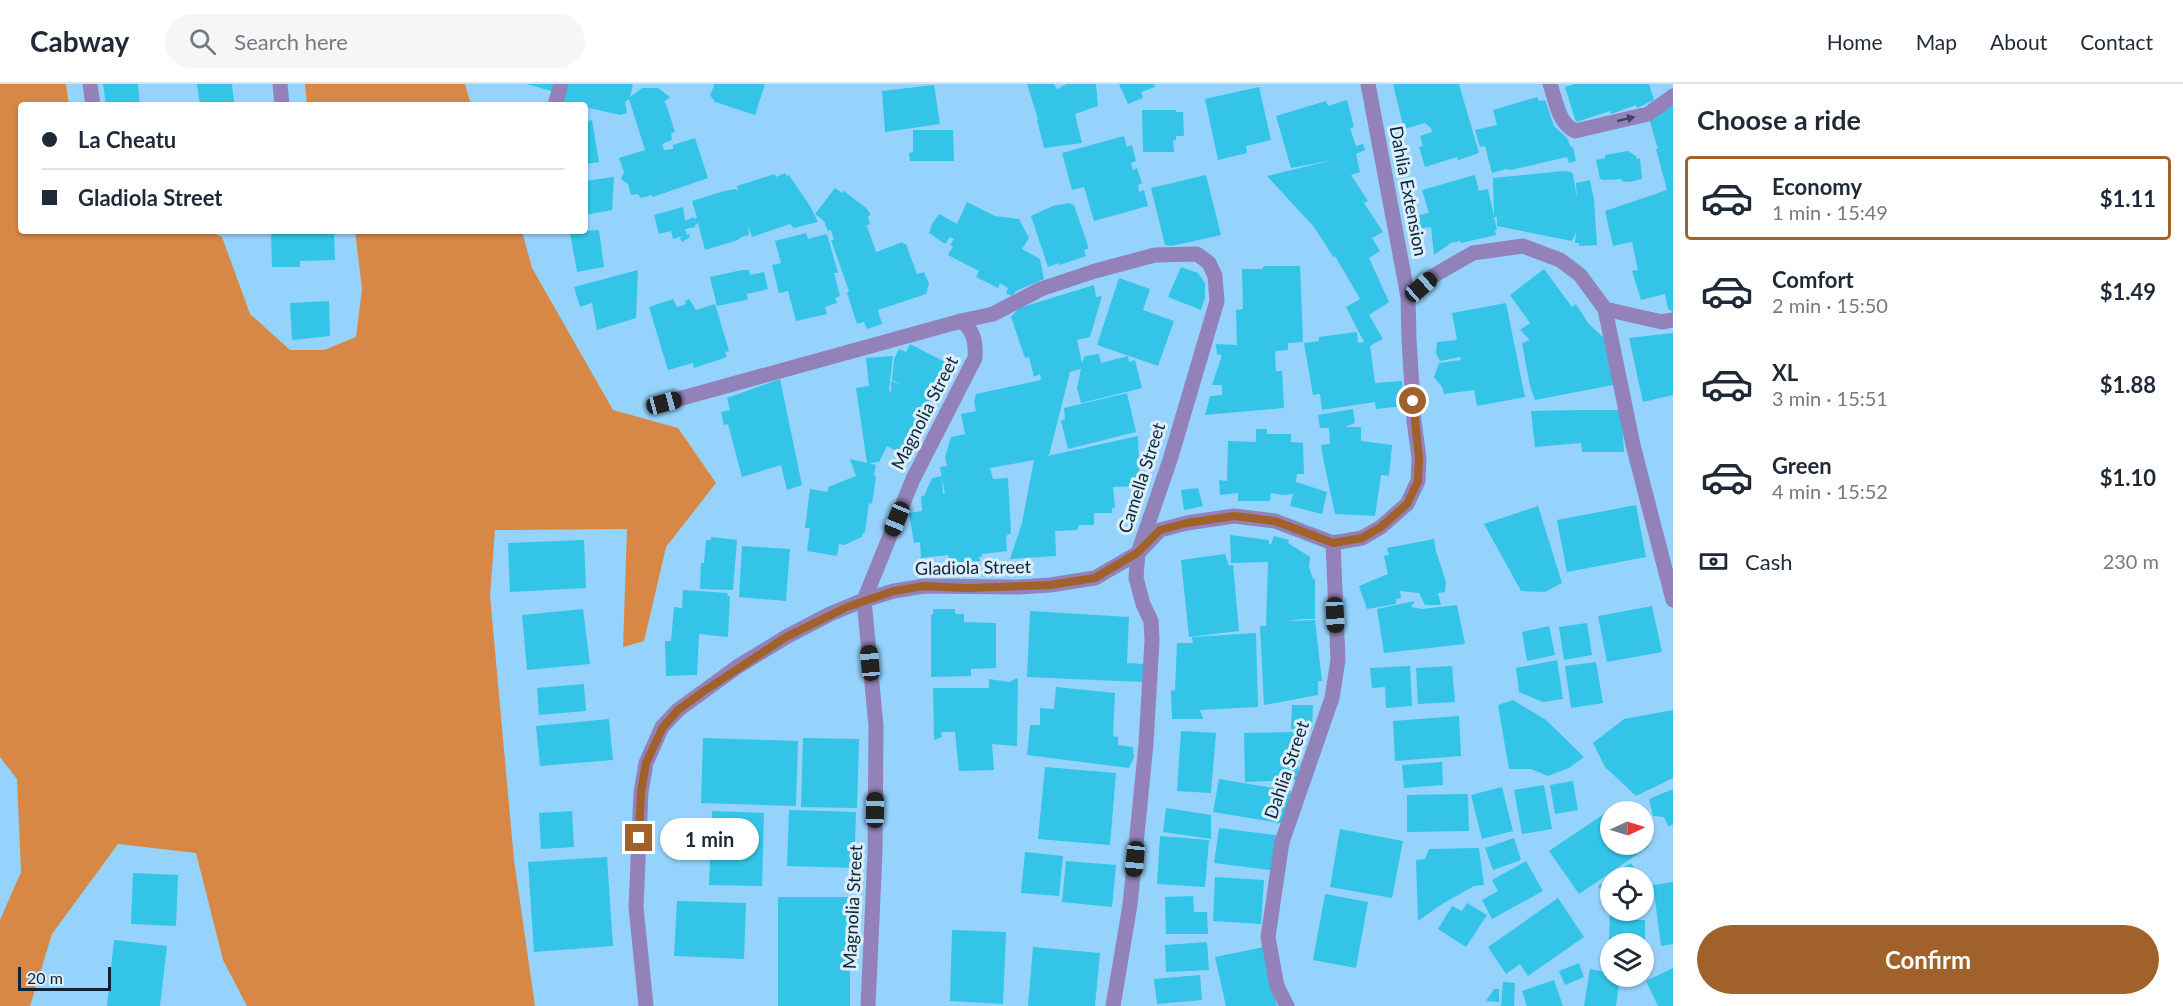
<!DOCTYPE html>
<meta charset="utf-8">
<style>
:root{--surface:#fff;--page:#f6f6f7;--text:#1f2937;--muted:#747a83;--line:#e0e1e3;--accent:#a1612a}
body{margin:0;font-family:Lato,sans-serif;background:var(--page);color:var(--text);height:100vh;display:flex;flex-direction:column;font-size:22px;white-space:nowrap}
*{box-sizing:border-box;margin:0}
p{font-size:20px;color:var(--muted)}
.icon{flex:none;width:33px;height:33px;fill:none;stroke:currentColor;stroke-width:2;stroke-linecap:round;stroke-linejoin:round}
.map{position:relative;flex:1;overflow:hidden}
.details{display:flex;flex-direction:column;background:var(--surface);width:510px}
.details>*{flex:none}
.top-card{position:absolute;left:18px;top:18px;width:570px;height:132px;border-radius:6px;box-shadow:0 2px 4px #0004;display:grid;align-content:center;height:132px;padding:0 24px;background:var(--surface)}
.needle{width:39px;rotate:86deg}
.fabs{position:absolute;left:1600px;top:717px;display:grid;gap:12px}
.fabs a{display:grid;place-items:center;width:54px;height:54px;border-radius:50%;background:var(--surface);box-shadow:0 2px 4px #0004;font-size:30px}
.scale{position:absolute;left:18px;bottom:15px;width:93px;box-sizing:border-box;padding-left:6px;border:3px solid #0b2535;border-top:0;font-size:16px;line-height:21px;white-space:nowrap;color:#0b2535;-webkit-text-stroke:4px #dceefb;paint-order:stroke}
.end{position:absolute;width:27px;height:27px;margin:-14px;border:8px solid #a1612a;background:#fff;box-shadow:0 0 0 3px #fff}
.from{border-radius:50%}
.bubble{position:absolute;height:42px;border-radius:21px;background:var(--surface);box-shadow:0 2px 4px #0004;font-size:20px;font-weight:700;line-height:42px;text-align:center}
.car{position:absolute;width:18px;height:36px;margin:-18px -9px;border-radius:8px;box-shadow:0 0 4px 2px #0007;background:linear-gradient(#222 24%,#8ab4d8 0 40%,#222 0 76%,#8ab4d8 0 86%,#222 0)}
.top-card b{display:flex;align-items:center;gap:21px;height:57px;font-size:22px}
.top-card b+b{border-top:2px solid var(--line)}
.top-card i{width:15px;height:15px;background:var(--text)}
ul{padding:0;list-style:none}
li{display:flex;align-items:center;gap:18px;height:84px;margin:0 12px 9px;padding:0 12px;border:3px solid transparent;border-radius:6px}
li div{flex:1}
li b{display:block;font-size:22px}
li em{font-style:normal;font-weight:700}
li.on{border-color:var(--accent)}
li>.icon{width:54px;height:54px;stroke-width:1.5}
h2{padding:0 24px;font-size:27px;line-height:72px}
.pay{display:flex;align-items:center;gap:15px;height:66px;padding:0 24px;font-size:22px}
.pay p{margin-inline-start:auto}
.button{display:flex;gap:12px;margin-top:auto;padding:12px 24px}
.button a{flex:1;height:69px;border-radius:36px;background:var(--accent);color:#fff;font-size:24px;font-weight:700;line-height:69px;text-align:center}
header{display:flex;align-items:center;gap:36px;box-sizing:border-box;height:84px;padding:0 30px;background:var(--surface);border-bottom:2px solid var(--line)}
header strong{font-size:28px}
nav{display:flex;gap:33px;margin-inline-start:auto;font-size:21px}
.search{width:420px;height:54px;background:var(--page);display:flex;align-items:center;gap:15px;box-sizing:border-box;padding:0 21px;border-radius:33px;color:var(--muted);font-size:22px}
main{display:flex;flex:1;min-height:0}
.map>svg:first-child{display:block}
.forest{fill:#d78846}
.building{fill:#33c4e7}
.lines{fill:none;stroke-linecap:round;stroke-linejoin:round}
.service{stroke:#9382b9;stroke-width:15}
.minor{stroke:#9382b9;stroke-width:15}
.oneway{fill:#3b4663}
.route{stroke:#a1612a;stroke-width:8}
.labels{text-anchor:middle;stroke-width:6;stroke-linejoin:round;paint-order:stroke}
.street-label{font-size:18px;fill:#0b2535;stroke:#dceefb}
</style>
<header>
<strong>Cabway</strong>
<div class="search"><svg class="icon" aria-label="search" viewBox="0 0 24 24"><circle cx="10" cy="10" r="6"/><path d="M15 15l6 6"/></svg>Search here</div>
<nav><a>Home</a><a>Map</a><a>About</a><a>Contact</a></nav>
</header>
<main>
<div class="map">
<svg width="1673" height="922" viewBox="0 0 1673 922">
<rect width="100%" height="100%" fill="#95d3fd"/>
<!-- forest -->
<path class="forest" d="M0,0h66l3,21h-48v126h188l13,6 28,77 40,36h34l32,-13 6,-48 -7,-58h167l10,37 81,142 65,18 38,55 -50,64 -22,94 -21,6 4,-118 -132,1 -5,65 24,265 21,146h-288l-24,-46 -27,-107 -78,-9 -66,90 -22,72h-30v-86l21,-48 -4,-93 -17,-22z
M305,0h160l6,21h-164z"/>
<!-- building -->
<path class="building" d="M103,0h35l2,21h-34z
M197,0h35l2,18h3v3h-37z
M526,0h28l-2,7z
M568,0h65l-3,13 12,-9h16l12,9 -6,5 2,2 9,28 -4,1 1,7 -10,4 2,6 9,-1v-4l22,-7 13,40 -55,19 -1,-2 -11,3 -3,-4 -7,1 -3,-11 -7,-5 3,-7 -5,-14 26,-8 -16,-51 -4,3 2,11 -7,2 -35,-8v-2l-22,-3z
M713,0h52l-10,31 -40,-13 -5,-7 4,-9z
M1027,0h27l3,5 10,-5h29l2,22 -23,8 7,29 -38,5 -7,-28 1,-1z
M1119,0h35l1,3 -14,5 2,6 -15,6z
M1393,0h66l20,69 -21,7 -1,-3 -32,10 -6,-20 4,-1 -3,-10 12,-4 -1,-4 -6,-5 -21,6z
M1575,0h74l5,16 -17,8 -1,-3 -25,9 -1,-3 -34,11 -11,-35z
M934,1l6,39 -55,8 -3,-41z
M1259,3l12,53 -25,6 1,7 -29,7 -13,-61z
M1537,13l2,4 6,-1 9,26 13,12 4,9h2l3,14 -7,2 -2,-6 -56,13 -5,-1 -14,4 -7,-27 -5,1 -5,-17 22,-5 -4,-15z
M1347,16l7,27 -4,1 6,18 7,-2 2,6 -9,4 4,18 -9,3 17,26 -4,2 19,29 -11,6 8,13 -11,7 20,44 -20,13 14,24 -13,7 5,37 27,-2 2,25 -28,3 -1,-7 -53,8 -2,-16 -7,1 -9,-52 15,-2v-4l38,-5 1,11 6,-1 -18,-35 14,-8 -25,-43 -1,2 -20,-31 -47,-51 66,-16 -42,8 -15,-52 50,-15 2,5z
M1673,20v208l-5,-3 -3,-15 -24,6 -9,-29 6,-1 -6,-28 -19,4 -8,-35 62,-21 -11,-41h2l-9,-30z
M1142,26h34v2h7l1,24h-8v4h-3l1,12h-31z
M592,36l7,42 -14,2v-42z
M913,46h40l1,31h-44l-1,-8 4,-1z
M1124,52l3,11 5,-2 4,16 -5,2 2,7 4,-2 5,15 -4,2 1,7 5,-2 4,16 -54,15 -10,-34 -12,3 -10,-37z
M1628,67l8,5 1,3 3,-1 2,21 -12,3 -9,-1 1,-2 -18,1 -4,-1 -4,-19 9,-2v-3z
M1563,87l8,1 2,2 4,24 -1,-15 14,-3 4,20 3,45 -18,1v-3h-4l1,-11 -4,9 -75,-15v-9h-3l-1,-39z
M785,89l2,3 2,-1 21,31 8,16 -24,6 -4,-4 -38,13 -4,-12 1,10 -8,2 -3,3 -33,10 -7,-27 -3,2v2l-10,2 2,6 2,-1 1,3 -8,5 -2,-4 3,-2 -10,3 -2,-8 -12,3 -5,-19 29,-8 2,14 9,-4v2l3,-1 -5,-17 32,-10 12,-2 2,2 -1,-5 38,-12 1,3z
M1206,91l15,60 -49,11 -7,-1 -14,-57z
M1475,91l4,16 9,-2 9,41h-2l1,5 -35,8 -1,-2 -9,2 -17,12 -3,-28 -20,3 -3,-13 21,-4 -7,-23z
M614,93l-2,33 -27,5v-34z
M835,104l7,5 2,-2 22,17 5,7 -3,1 2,8 -7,3 4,-1 9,26 27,-10v2h3l11,30 7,-2 5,12 -3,10 -48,16 4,14 -15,5 -3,-7 -7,2 -10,-31 2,-2 -18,-51h3l-3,-10 -3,1 -4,-10 -9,-7z
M967,118l28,14 24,3 10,19 -7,11 18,10 4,20 -28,12 -4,5 -6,-3 2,-5 -8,-5 -2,5 -22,-11 3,-6 -31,-16 5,-9 -3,-1 4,-6 -4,-2 -5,7 -16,-11 3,-9 7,-10 18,10z
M1069,119l5,2 14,41v3l-4,1 2,6 -26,9 -1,-2 -11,4 -17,-51 22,-10z
M599,146l5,37 -27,5 -7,-40z
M271,147h63l1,29 -35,1v6h-28z
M806,149l2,6 19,-5 11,39h-4l6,23 -5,2 2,5 -12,4 2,7 -31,7 -8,-30 -9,2 -7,-28 9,-2 -6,-22z
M1264,182h36l3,76 -15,1v7l-12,1 -1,2 1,18h6l2,37 -79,7 5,-19 12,-1v-10h-10l10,-30 -5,-1 -1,-10 21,1 -1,-35 7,-1 -1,-40h20z
M1181,183l17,6 7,10v15l-4,12 -33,-13z
M1544,185l28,38 4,-3 12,19 20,19 5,43 -78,15 -5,-14 -8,-43 8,-3 -10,-10 10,-7 -20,-28z
M638,186l-2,48 -39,12 -5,-27 -12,4 -6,-20z
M742,186h7l1,5 14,-3 4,17 -21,5 1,5 -2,1 -29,6 -7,-29z
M1119,194l31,11 -7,21 31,11 -16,45 -61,-21z
M1094,201l2,12 6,-1 -12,41 -13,3 5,23 3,-7 14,-2 2,9 27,-7 1,6 6,-2 7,28 -61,15 -4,-15 4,-19 -11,3 -21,83 -6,2 95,-21 2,50 -27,1 2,21h-3v5h-18v12h-15l-2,5 -22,1 1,25 -46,3 12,-36 12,-63 -44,8 3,11 15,-1 3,55 -5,3 1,15 -25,3v3h-3l1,4 -25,2v-4l-6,1 -1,-5 -27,3 -1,-16 -6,1 -5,-30 13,-2 -1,-15h3l8,-18 10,-2 1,18h2l-5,-27 7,-1 -2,-9 6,-20 14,-3 -4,-20 15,-3 -2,-9 2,-8 65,-14 -1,-6 -6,3 -5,-20 -4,1 -14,-41 8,-9z
M673,215l4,8 7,-2 2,-2 -1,-2 4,-2 7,11 19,-6 14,47 -4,1 2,5 -33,11 -1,-5 -25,7 -19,-63z
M329,217l1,35 -38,4 -2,-37z
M1506,219l19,94 -48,9 -3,-16 -30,4 -2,-7 -8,-10 5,-14 22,-3 -1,-3 -20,4 -4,-8 1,-11 20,-2 -5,-27z
M1673,249v62l-30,7 -14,-64z
M910,260l35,18 -14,36 -26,50 -2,-1 -3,6 -13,-7 -8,16 -10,1 7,2 -2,11 2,1 -4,27 -3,-1 -4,29 -2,1 -1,4 -18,8 -5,-1 -2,12 -30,-5 3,-23h-5l5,-39 18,3v-5l28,-11 -6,-17 17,4 -11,-75 13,-2 -3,-28 27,-2 -4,33 2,5v-13l11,4 -10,-5 2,-21 5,-10 7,3z
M780,295l22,106 -15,5 -6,-25 -39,12 -14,-53 -4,1 -3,-13 9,-2 -3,-12z
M1127,309l9,39 -68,17 -7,-28 4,-2 -1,-11z
M1353,325l2,14 -10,4h16v14l31,4 -3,31 -8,-1 -6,41 -40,-2 -12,-56 -2,-13 9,-1 -1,-16h-9l-2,-13z
M1581,326h40l3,42h-42l-1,-9 -46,4 -4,-36z
M1256,345h11v5h24v8l12,1 1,31h-7l-1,8 31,10 -5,22 -32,-8 3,-12 -10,1 -12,-2 -1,8h-32v-8l-18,2 -1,-15 8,1 1,-40 28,1z
M1198,404l5,18 -19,4 -3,-20z
M1636,421l10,52 -79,15 -10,-52z
M1538,422l24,77 -17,9 -24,-1 -37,-67z
M1230,451l39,5v4h2l3,-8 15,4 -1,3 22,14 -1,10 4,12h2v40h-14l-13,2 27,-1 7,61h-4v14l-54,10 -4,-79h6l2,-64 -37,1z
M711,453l26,3 -4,50 -33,-1 1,-26h3l2,-23h5z
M1434,455l2,12 10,31 -1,10 -7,1 3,12h-16l-6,-12 -19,-2 1,7 -5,1v5l-29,5 -8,-23 29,-12 -4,-18 5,-1 -2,-7z
M584,456l2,48 -76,4 -2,-49z
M742,462l48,3 -4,52 -47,-4z
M1225,470l4,12 4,-1 6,66 -50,6 -8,-77z
M683,506l45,3 -1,3h3l-2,41 -29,-3 -2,41 -31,1 -1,-35h6l3,-34 8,1z
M1415,517l-4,6 11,2 35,-4 8,39 -81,9 -7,-44z
M1652,522l10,46 -55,10 -9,-46z
M583,525l7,55 -63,6 -5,-55z
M933,525h22v5h9v8l32,1v45l-25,1v7l-40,1v-63l2,1z
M1030,527l99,6 -2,46 17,1 -2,18 -115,-5z
M1587,539l5,32 -28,5 -5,-33z
M1549,542l6,29 -28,6 -5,-29z
M1256,549l2,74 -58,3 3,9h-31l-1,-29 4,1 2,-48h16l-1,-6z
M1557,576l6,39 -20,3 -24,-10 -3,-24z
M1596,578l7,41 -32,5 -6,-42z
M1410,582l2,40 -26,2 -1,-21 -13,1 -2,-20z
M1452,582l3,36 -37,2 -2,-36z
M1017,594l1,1 -1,67 -25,-2 2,26 -35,1 -4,-39h-14l1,5 -8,3 -1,-52h56v-9l20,3z
M584,600l2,27 -47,4 -2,-27z
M1056,603l59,6 -2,43 5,1v8l15,2 1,10 -5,11 -102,-13 3,-30h10v-17l14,1z
M1513,616l33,20 38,37 -15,11 -21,8 -17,-7h-22l-11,-64z
M1292,621h21l-1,24h-21z
M1673,626v68l-37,18 -31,-29 -12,-24 31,-24z
M1459,632l2,40 -66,5 -2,-40z
M609,635l4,41 -73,6 -4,-40z
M1181,647l35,2 -5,60 -34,-2z
M1298,648l1,48 -54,2 -1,-49z
M703,654l95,3 -2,65 -95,-3z
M803,654l56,1 -2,69 -56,-1z
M1442,678l1,23 -39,3 -2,-23z
M1045,683l71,6 -6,72 -72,-6z
M1219,695l72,12 -6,33 -72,-12z
M1573,697l5,29 -23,4 -5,-29z
M1544,701l8,44 -30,5 -8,-44z
M1502,703l11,44 -31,8 -11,-44z
M1673,705v36l-5,1 -4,-9 -11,-1 -4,-17z
M1468,710l1,37 -62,1v-37z
M1619,720l5,8h-13v32h33v-3l4,6 -69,47 -30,-43z
M1166,724l45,7v24l-48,-7z
M789,726l67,2 -2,56 -67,-2z
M572,727l2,36 -33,2 -2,-36z
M712,727l52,2 -2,73 -53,-1z
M1219,744l63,8 -5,35 -63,-8z
M1340,745l63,12 -11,57 -62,-11z
M1160,752l49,4 -4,47 -48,-3z
M1514,754l7,22 -28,10 -8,-22z
M1479,764l5,37 -10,1 -32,18 -24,17 -2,-61 9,-1 4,-10z
M1025,768l38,4 -4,40 -38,-3z
M607,773l6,89 -79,6 -6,-90z
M1066,777l50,4 -4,42 -50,-5z
M1526,777l17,30 -51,28 -10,-19 16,-9 -6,-11z
M1631,779l9,15h-25l-2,-4z
M133,789l45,2 -2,51 -45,-2z
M1215,793l49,3 -3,44 -48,-3z
M1611,794v23l-2,2 -11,-17z
M1673,798v62l-12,2 -8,-61z
M1325,810l43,8 -12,66 -43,-8z
M1193,812l1,16h13l1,22h-42l-1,-37z
M778,813h72v109h-72z
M1558,814l26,39 -56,39 -8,-12 -14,10 -18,-27z
M677,817l69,2 -2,56 -70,-3z
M1467,819l20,12 -21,32 -28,-18 14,-23 10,5z
M1610,826h25l-1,10h11v24h-36z
M952,846l54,2 -3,72 -53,-3z
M114,856l53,6 -7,60h-53z
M1207,858l2,28 -43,2 -1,-27z
M1033,863l67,6 -5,53h-67z
M1264,863l13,59h-51l-11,-49z
M1579,879l5,14 -19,8 -6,-14z
M1673,884v38h-15l-12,-25z
M1590,885l21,4v3h9l-4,30h-32z
M1200,891l2,25 -45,4 -3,-25z
M1554,896l9,26h-36l-5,-15z
M1503,898l12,1 -1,23h-13z
M1494,905h5v13l-13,-1z"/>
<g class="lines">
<!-- service -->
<path class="service" d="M90,0l3,21
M280,0l2,21"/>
<!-- minor -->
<path class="minor" d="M1550,0c6,17 8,39 25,47l73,-17 25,-18
M555,21l6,-21
M1408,213l25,-21 40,-23 50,-7 37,14 20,15 25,34 57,13 11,-2
M1605,225l28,136 40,155
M664,319l297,-82 32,-7 48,-25 54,-18 60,-16 42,-1 12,9 6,13 2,25 -47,159 -32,93 -2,25 7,26 8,17 1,19 -6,104 -16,161 -17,101
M1333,459l29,-5 19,-11 26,-23 11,-23 1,-23 -5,-37 -5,-82 -1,-42 -40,-213
M646,922l-10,-99 5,-115 5,-29 16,-36 16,-17 59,-43 49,-30 44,-23 34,-14 30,-9 30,-5 94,1 32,-2 45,-7 43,-25 22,-23 27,-7 47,-7 41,5 58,22
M868,922l7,-153 1,-127 -12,-126 49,-121 62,-121c1,-15 -1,-28 -14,-37
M1287,922l-10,-20 -9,-49 14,-95 50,-144 6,-38 -5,-117"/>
</g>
<!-- one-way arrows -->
<defs><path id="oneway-solid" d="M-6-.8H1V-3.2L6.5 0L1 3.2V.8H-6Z" transform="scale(1.5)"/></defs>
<use class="oneway" href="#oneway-solid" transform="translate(1626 35) rotate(-13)"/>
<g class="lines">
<!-- route -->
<path class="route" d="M639,754l2,-46 5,-29 17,-36 15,-17 26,-19 82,-54 61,-30 47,-16 30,-5 43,2 83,-3 45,-7 42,-25 23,-23 27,-7 47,-7 41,5 58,22 29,-5 19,-11 26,-23 11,-23 1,-23 -6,-57"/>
</g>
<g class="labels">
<!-- street labels -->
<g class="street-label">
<text transform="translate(1408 107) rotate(79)" y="6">Dahlia Extension</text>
<text transform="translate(925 329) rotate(-63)" y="6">Magnolia Street</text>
<text transform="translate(1142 394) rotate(-72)" y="6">Camella Street</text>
<text transform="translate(973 484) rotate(-1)" y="6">Gladiola Street</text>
<text transform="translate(1287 686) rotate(-71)" y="6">Dahlia Street</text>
<text transform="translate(853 823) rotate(-87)" y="6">Magnolia Street</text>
</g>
</g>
</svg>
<div class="fabs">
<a><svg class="needle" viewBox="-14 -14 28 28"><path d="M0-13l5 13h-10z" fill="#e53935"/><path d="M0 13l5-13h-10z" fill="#747a83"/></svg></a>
<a><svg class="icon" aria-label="locate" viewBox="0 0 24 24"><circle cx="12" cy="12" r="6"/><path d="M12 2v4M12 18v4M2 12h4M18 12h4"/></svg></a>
<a><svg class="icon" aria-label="layers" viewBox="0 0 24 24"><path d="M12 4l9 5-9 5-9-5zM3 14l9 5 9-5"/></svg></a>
</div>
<div class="scale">20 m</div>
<i class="end from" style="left:1413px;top:317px"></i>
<i class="end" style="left:639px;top:754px"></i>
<div class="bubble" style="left:660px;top:734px;width:99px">1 min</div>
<i class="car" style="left:1421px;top:203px;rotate:49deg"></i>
<i class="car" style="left:664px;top:319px;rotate:75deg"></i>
<i class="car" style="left:897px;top:435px;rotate:202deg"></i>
<i class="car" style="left:1335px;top:531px;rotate:177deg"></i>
<i class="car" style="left:870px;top:579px;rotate:355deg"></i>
<i class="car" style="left:875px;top:726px;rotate:1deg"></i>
<i class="car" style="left:1135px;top:775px;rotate:186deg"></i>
<div class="top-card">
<b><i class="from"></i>La Cheatu</b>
<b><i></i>Gladiola Street</b>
</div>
</div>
<section class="details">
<h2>Choose a ride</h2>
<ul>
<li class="on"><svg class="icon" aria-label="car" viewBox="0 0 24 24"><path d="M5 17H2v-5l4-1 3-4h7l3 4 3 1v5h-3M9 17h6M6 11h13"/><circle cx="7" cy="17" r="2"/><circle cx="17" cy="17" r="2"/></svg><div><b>Economy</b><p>1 min · 15:49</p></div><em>$1.11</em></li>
<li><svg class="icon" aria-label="car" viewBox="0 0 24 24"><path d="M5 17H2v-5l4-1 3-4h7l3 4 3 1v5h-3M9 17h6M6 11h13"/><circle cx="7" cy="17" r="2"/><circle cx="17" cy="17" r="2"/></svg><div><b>Comfort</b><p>2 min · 15:50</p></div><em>$1.49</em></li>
<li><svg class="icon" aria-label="car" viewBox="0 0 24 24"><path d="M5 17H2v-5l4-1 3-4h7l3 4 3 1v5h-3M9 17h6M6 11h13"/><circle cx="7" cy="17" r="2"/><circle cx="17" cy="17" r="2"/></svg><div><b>XL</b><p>3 min · 15:51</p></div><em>$1.88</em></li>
<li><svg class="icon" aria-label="car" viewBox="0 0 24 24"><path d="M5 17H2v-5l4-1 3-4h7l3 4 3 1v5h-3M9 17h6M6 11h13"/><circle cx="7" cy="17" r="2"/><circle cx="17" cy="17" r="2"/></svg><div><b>Green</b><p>4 min · 15:52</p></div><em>$1.10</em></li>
</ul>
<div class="pay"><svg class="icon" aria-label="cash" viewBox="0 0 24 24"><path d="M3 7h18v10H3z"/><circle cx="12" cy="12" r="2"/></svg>Cash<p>230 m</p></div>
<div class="button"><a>Confirm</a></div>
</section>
</main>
